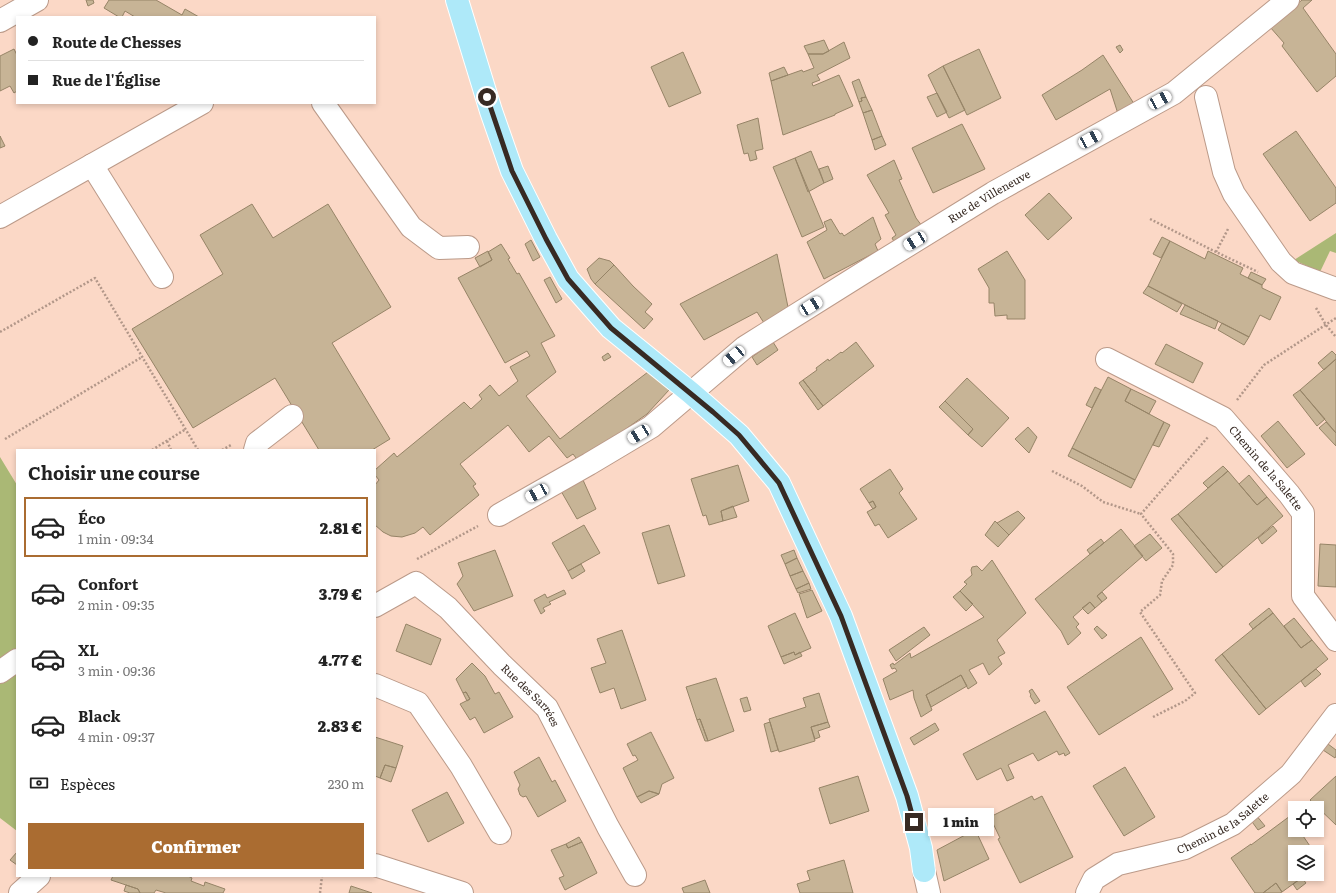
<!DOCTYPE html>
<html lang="fr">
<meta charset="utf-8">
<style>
:root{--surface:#fff;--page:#f6f6f6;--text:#222;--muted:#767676;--line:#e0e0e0;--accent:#aa6c31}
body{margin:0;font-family:Literata,serif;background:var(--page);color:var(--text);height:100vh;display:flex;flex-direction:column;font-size:15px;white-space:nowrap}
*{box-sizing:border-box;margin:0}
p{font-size:13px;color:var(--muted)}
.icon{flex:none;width:22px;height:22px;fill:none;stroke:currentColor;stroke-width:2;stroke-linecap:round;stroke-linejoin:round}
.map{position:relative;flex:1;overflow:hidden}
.side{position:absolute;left:16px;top:449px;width:360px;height:428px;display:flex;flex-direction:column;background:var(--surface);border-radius:0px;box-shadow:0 2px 6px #0003}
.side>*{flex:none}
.banner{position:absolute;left:16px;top:16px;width:360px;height:88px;border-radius:0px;box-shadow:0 2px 6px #0003;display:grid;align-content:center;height:88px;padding:0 12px;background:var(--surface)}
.buttons{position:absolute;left:1288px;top:801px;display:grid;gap:8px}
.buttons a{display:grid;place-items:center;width:36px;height:36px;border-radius:0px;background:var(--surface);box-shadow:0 2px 6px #0003;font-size:20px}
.end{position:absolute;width:18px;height:18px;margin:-9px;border:5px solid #372a23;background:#fff;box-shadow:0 0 0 2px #fff}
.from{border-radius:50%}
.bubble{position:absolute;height:28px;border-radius:0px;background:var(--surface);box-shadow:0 2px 6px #0003;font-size:13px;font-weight:800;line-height:28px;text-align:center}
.car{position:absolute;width:12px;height:24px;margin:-12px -6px;border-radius:5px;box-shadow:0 0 3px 1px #0007;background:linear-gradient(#fff 24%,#345 0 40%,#fff 0 76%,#345 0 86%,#fff 0)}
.banner b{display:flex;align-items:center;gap:14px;height:38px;font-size:15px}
.banner b+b{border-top:1px solid var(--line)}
.banner i{width:10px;height:10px;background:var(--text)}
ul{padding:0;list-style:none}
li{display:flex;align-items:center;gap:12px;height:60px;margin:0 8px 6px;padding:0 4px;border:2px solid transparent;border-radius:0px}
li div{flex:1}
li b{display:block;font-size:15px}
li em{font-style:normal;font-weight:800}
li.active{border-color:var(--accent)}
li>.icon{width:36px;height:36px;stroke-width:1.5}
h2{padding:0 12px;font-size:18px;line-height:48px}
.pay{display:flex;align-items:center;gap:10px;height:44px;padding:0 12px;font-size:15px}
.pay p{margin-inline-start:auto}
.action{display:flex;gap:8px;margin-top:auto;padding:8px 12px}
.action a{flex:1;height:46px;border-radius:0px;background:var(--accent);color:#fff;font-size:16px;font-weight:800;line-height:46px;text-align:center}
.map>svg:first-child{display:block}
.green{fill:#aab875}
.building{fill:#c7b496;stroke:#968467}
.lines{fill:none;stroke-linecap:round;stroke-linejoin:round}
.minor-casing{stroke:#bb9a89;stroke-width:24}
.major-casing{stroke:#fff;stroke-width:24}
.path{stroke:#b29789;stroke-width:2.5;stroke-dasharray:2 2;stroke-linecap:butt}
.minor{stroke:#fff;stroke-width:22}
.major{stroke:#aee9f9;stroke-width:22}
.route{stroke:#372a23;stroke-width:5}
.labels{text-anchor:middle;stroke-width:3.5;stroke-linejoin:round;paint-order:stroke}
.street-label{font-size:11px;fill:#372a23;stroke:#fbd8c6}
</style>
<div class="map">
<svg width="1336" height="893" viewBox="0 0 1336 893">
<rect width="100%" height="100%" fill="#fbd8c6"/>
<!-- green -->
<path class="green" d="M1336,233v20l-6,-2 -10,21 -26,-12z
M0,457l17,28v346l-17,-13z"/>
<!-- building -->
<path class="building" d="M86,0h7l1,3 -6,3z
M109,0h47l26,15 3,-6 14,8h-64l-10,-6 -3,6h-3l-15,-9z
M1302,0h10l-9,8 33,46v22l-19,16 -35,-46 2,-3 -14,-16z
M824,40l5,11 -6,3h-15l-4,-8z
M844,42l6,16 -33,17 3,5 -8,3 1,3 26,-11 14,31 -18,8v1l-52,20 -12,-54 31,-11 1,2 11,-4 -6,-14h15z
M1120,45l3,5 -3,3 -4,-6z
M14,49l3,6v36l-3,2 -4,-7 -10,5v-35z
M979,49l22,49 -34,17 -24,-49z
M683,52l18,41 -32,14 -18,-40z
M1103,55l35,55 -18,10 -10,-31 -54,31 -14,-25 40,-25z
M943,66l22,44 -16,8 -21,-43z
M784,67l4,8 -17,6 -2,-8z
M859,79l7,18 -5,1 1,3 -3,1 -7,-20z
M937,93l10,19 -10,5 -10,-20z
M866,97l6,13 -9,3 -4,-11 3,-1 -1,-3z
M872,110l10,26 -10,4 -9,-27z
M758,118l5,31 -8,2 2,8 -7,2 -2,-8 -4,1 -7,-29z
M962,124l23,45 -52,24 -21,-45z
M1296,131l40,57v15l-26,18 -47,-67z
M0,136l5,10 -5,2z
M882,136l4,9 -11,5 -3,-10z
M811,151l13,32 -16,9 -13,-34z
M795,158l29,69 -22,10 -29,-70z
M894,160l8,19 -3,1 17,38 9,12 -28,17 -5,-9 4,-3 -11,-20 4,-2 -22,-38z
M828,166l5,13 -9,4 -5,-14z
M1049,193l23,25 -24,22 -23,-25z
M252,204l21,34 55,-34 63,103 -59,36 58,96 -18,11h-53l-44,-72 -82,50 -61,-99 91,-55 -23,-39z
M873,217l8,22 -6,5 3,7 -54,28 -17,-37 20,-12 -3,-8 7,-3 9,15 2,-1 2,3z
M1162,237l8,4 -9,17 -8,-4z
M531,240l9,17 -7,4 -8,-17z
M1170,241l35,18 3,-8 35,17 -3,6 22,11v3l19,9 -11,23 -10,-5 -11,22 -101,-51z
M501,244l9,14 -2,1 9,15 2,-1 36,63 -14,7 15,29 -30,24 34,43 88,-67 21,18 -22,24 -68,48 -6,-8 -6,4 -18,-22 -20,16 -21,-27 -48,39 16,20 -3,2 6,9 -49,40 -7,-8 -8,6 -13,4 -11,-1 -8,-4 -8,-7v-40l4,-5 -4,-5v-5l19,-17 3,4 67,-55 7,7 11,-10 -3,-4 11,-10 9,11 19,-15 -8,-14 20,-11 -3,-5 -22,12 -47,-85 34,-18 -4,-8z
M488,251l4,9 -12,7 -5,-9z
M1007,251l18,29v39h-18v-4l-12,1 -1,-13h-5v-15l-11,-19z
M777,254l11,53 -24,16 -7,-11 -53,28 -24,-36z
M599,258l11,3 4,4 -19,19 -4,-5 -4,-10z
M614,265l19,21 19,18 -7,8 8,7 -9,10 -49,-45z
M1251,272l15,7 -4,6 -14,-7z
M550,277l12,22 -6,4 -12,-23z
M1148,286l34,18 -5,8 -34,-19z
M1185,305l33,16 -3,8 -35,-15z
M1222,323l27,14 -5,8 -26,-15z
M773,342l5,8 -21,15 -5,-8z
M856,342l18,24 -51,40 -20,-26 14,-10 -1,-2 12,-9 1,2 12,-9 1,1z
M1166,344l37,19 -10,20 -38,-19z
M1332,351l4,4v4l-12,11 -6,-7z
M608,353l3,4 -7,4 -2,-4z
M1336,359v74l-36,-43z
M1108,377l23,12 -6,12 39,21 -29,58 -63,-32z
M967,378l42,40 -27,29 -14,-12 5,-6 -28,-28z
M803,380l20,26 -5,4 -19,-27z
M1095,387l6,3 -9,18 -6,-3z
M1131,389l25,12 -7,13 -24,-13z
M1300,390l25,29 -8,7 -24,-31z
M945,401l28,28 -5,6 -29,-28z
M1278,421l27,33 -18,14 -26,-32z
M1164,422l6,3 -11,22 -6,-2z
M1326,422l10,11v13l-17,-18z
M1028,427l9,10 -8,16 -14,-14z
M1072,448l63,32 -4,8 -63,-32z
M738,465l11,36 -28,10 2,10 -14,4 -3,-10 -3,1 -12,-37z
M1223,466l5,5 -20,17 -5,-5z
M890,469l13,20 -4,4 18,26 -29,19 -9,-14 -4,2 -8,-14 9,-5 -3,-6 -4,2 -9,-14z
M1228,471l29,34 10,-8 16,19 -60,51 -45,-53z
M1249,475l18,22 -10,8 -18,-21z
M583,480l13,29 -19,10 -16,-28z
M873,501l3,6 -3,2 -4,-6z
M733,506l4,11 -14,4 -2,-10z
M1018,511l7,7 -16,17 -12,-12z
M1178,514l45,53 -7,6 -45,-54z
M995,521l14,14 -11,12 -13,-12z
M584,525l16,28 -32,18 -16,-28z
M669,525l16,51 -27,8 -16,-51z
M1273,526l4,5 -15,13 -4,-6z
M1121,529l22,27 -46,40 5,6 -7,6 -5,-6 -17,15 6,7 -3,3 5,6 -13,12 -7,-14 -26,-32z
M1150,534l12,14 -16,13 -12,-15z
M1101,539l3,4 -14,11 -3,-4z
M1320,544l16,1v42l-18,-1z
M495,550l18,46 -39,15 -17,-27 6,-8 -5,-13z
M794,550l3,8 -12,6 -4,-9z
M797,558l6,13 -13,5 -5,-12z
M992,560l34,53 -29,27 8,13 -7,4 4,7 -13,11 -6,-12 -14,7 8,13 -9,6 -7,-14 -35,20 6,15 -11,7 -7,-19 -1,-8 -23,10 -7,-21 14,-8 -2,-3 -3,1 -2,-4 3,-2 1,2 16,-12 1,5 73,-41 -24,-26 7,-7 -3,-2 8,-7 -1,-5 1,-3 5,-1 5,5z
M581,564l4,7 -13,8 -4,-8z
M803,571l6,12 -13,6 -6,-13z
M809,583l2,6 -13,4 -2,-4z
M564,590l2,4 -17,8 2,2 -8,4 2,3 -4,3 -7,-14 11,-6 2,4z
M812,590l10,21 -15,7 -8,-24z
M960,591l13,13 -7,7 -13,-14z
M1102,592l5,6 -5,4 -5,-6z
M1090,602l5,6 -7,6 -6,-6z
M1269,608l4,5 -20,16 -4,-5z
M795,613l16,35 -16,7 -1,-3 -13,5 -13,-31z
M1273,613l28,35 11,-8 16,19 -62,50 -44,-55z
M1294,618l18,22 -11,8 -17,-22z
M406,624l35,15 -10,26 -35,-14z
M1097,626l10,9 -5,4 -8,-10z
M924,627l6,8 -34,26 -7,-11z
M622,630l24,70 -25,9 -7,-21 -14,5 -9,-25 15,-5 -9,-24z
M1141,637l32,52 -74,46 -32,-48z
M794,652l1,3 5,-3 2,4 -18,8 -3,-7z
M1222,654l44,55 -7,6 -44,-55z
M472,663l13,13 10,18 4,-2 14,25 -29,16 -9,-16 -5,3 -10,-16 10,-5 -4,-7 -3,1 -7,-14z
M1316,669l5,5 -16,13 -4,-6z
M961,675l6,11 -36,21 -5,-12z
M716,678l18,53 -26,10 -8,-22 -3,1 -11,-33z
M1032,689l8,12 -5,3 -5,-8 1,-1 -2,-4z
M466,692l4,7 -3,2 -4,-8z
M819,693l9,29 -17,5 4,14 -36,11 -10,-33 37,-12 -3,-9z
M747,697l4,13 -7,2 -4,-13z
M1045,711l25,42 -5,3 -1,-3 -5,2 -2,-4 -19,10 -5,-8 -25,12 6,13 -7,3 -6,-13 -24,12 -14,-26z
M700,719l8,22h-3l-8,-21z
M770,722l8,28 -7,2 -7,-28z
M828,722l2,5 -12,4 2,6 -5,2 -4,-12z
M935,723l4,7 -25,15 -4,-7z
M651,732l23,46 -12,6 -3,10 -10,-3 -12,6 -14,-29 15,-8 -3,-5 -2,1 -6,-12z
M375,737l28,9 -7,22 -11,-3 -5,13 -5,-2z
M1328,744l8,6v6l-1,2 -12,-8z
M539,757l13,25 3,-2 11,21 -28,16 -12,-21 -3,1 -3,-2 -2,-6 2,-4 -6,-13z
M385,765l11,3 -5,14 -11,-4z
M1125,767l30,50 -31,19 -31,-50z
M858,776l11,35 -39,13 -11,-36z
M1336,776v49l-26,-25z
M649,791l10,3 -18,9 -4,-6z
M447,792l17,31 -36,19 -16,-32z
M1032,796l2,4 8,-4 31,61 -53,26 -22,-44 2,-1 -10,-21z
M972,810l3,19 14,30 -45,22 -7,-31 30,-16 -3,-20z
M1256,815l9,11 -7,4 -8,-11z
M1290,816l5,8v6h4l15,22h-19v22h8l1,2 -22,16 -6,-9 -13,10h-8l-24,-35 20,-14v1z
M579,837l3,5 -14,6 -2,-4z
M582,842l15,31 -32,17 -6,-12 5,-2 -13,-26 15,-6 2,4z
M17,852v13l-7,-5z
M844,860l9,33h-53l-3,-9 13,-4 -3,-9z
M113,876h75l4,2 -1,3 13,5 1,-4 20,7 -2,4h-57l-10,-3 -2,3h-14l-2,-4 -27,-9z
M1302,878l4,5 -9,7 -4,-6z
M705,880l5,13h-26l-2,-5z
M1276,883l6,9 -2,1h-17z
M126,885l12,4 2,4h-10l-6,-2z
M351,886l21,7h-23z"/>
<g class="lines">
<defs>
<g id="minor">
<path d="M0,21l37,-21"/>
<path d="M1206,97l18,75 10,22 47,68 12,11 43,16"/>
<path d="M323,103l88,124 28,21 29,-1"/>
<path d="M92,165l70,112"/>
<path d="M0,217l202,-114"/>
<path id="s1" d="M1107,359l116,59 66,76 14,19v83l33,44"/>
<path d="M255,450l2,-7 35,-27"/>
<path id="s2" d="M499,515l90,-51 62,-37 94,-80 118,-74 130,-80 181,-100 114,-93"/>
<path id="s3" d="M375,606l41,-23 32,25 54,57 45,43 61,119 27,48"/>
<path d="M0,672l17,-12"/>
<path d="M375,685l43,18 43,63 39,67"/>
<path d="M375,865l87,28"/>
<path d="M924,871l5,22"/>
<path d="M20,893l19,-17"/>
<path id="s4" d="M1087,893l7,-14 24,-15 67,-16 48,-24 58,-50 45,-59"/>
</g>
<path id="major" d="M457,0l34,111 21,60 34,68 22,40 43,49 80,65 48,42 40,48 62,133 66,180 14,52 3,23"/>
</defs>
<!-- minor casing -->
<use href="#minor" class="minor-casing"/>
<!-- major casing -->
<use href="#major" class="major-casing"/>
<!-- path -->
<path class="path" d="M1150,219l66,33
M1228,229l-12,23 42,20
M1316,308l10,17 10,12
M0,332l95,-54 103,172
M1237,400l27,-35 72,-47
M5,439l137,-82
M167,441l4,9
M152,450l34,-21
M222,450l9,-5
M1052,471l30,15 21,16 38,12
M417,559l61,-33
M1153,717l32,-16 10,-8 -55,-81 20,-17 2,-14 11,-16v-11l-32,-40 67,-77
M320,893l2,-17"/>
<!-- minor -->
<use href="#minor" class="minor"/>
<!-- major -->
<use href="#major" class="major"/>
</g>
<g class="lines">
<!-- route -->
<path class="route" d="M487,97l25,74 34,68 22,40 43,49 102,84 26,23 40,48 62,133 66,180 7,26"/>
</g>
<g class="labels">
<!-- street labels -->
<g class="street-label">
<text dy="4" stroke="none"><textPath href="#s2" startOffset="586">Rue de Villeneuve</textPath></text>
<text dy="4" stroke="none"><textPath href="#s1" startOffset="196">Chemin de la Salette</textPath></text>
<text dy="4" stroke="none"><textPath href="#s3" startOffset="208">Rue des Sarrées</textPath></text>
<text dy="4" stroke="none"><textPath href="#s4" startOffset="158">Chemin de la Salette</textPath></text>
</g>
</g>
</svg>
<div class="buttons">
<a><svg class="icon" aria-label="locate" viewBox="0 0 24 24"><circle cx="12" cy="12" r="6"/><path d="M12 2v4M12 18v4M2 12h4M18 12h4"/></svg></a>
<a><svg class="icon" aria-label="layers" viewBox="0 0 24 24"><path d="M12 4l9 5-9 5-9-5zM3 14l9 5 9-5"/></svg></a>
</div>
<i class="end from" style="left:487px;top:97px"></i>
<i class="end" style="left:914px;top:822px"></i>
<div class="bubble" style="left:928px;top:808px;width:66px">1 min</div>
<i class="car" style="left:1160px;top:100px;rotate:61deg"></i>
<i class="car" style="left:1090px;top:139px;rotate:61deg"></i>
<i class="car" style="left:915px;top:241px;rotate:239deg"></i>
<i class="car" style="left:811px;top:306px;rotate:58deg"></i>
<i class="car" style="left:734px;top:356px;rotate:230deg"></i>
<i class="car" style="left:639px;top:434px;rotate:239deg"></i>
<i class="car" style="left:537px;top:493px;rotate:241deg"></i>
<div class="banner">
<b><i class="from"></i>Route de Chesses</b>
<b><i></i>Rue de l'Église</b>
</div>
<section class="side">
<h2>Choisir une course</h2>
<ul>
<li class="active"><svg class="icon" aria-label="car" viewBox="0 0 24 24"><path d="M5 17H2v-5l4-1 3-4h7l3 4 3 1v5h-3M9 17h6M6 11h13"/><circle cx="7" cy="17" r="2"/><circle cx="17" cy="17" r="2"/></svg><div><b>Éco</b><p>1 min · 09:34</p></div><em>2.81 €</em></li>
<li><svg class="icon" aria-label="car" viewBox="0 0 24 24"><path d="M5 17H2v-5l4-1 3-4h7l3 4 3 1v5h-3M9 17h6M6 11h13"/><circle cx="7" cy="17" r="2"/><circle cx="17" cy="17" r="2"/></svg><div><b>Confort</b><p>2 min · 09:35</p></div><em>3.79 €</em></li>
<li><svg class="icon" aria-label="car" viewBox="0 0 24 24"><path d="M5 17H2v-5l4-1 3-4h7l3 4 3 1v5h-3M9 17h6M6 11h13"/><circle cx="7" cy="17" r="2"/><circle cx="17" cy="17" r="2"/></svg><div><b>XL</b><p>3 min · 09:36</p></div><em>4.77 €</em></li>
<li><svg class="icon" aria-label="car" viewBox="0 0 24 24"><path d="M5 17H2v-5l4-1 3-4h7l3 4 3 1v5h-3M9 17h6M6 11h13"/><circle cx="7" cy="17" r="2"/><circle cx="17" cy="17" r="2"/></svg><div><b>Black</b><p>4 min · 09:37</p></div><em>2.83 €</em></li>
</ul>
<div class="pay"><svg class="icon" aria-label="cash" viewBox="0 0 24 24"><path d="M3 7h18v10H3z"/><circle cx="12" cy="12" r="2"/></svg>Espèces<p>230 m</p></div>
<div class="action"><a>Confirmer</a></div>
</section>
</div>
